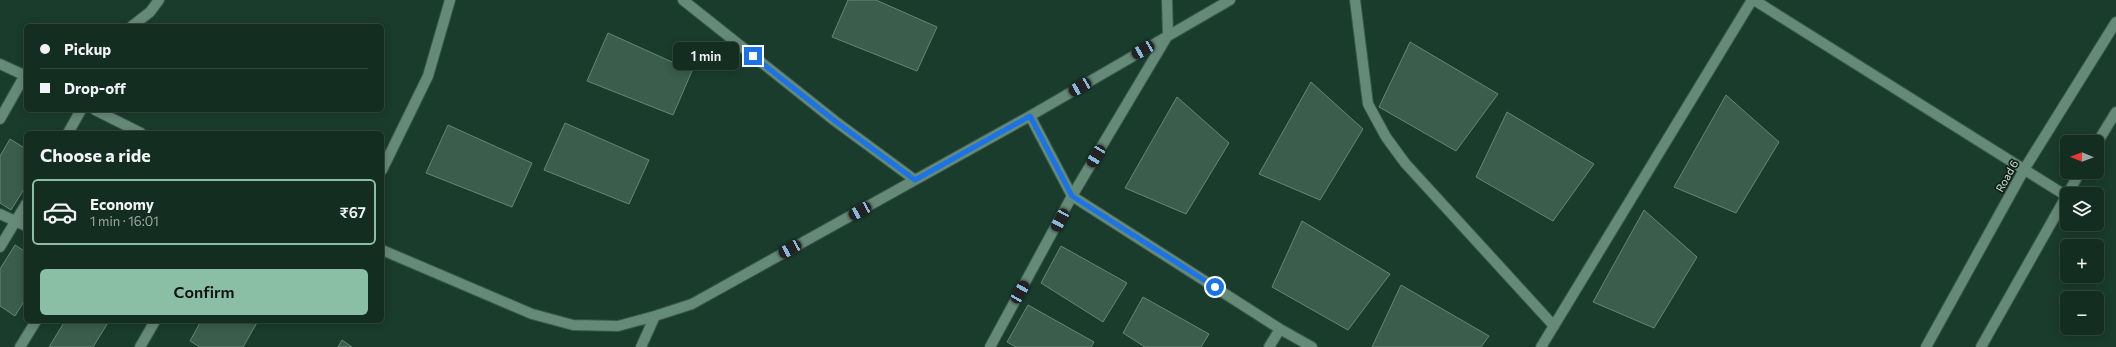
<!DOCTYPE html>
<meta charset="utf-8">
<style>
:root{--surface:#142d21;--page:#1d352a;--text:#f1f3f6;--muted:#9da8a5;--line:#33493f;--accent:#8abfa5}
body{margin:0;font-family:Commissioner,sans-serif;background:var(--page);color:var(--text);height:100vh;display:flex;flex-direction:column;font-size:15px;white-space:nowrap}
*{box-sizing:border-box;margin:0}
p{font-size:13px;color:var(--muted)}
.icon{flex:none;width:22px;height:22px;fill:none;stroke:currentColor;stroke-width:2;stroke-linecap:round;stroke-linejoin:round}
.map{position:relative;flex:1;overflow:hidden}
.details{position:absolute;left:24px;top:131px;width:360px;height:192px;display:flex;flex-direction:column;background:var(--surface);border-radius:6px;box-shadow:0 2px 10px #0003,0 0 0 1px var(--line)}
.details>*{flex:none}
.hud{position:absolute;left:24px;top:24px;width:360px;height:88px;border-radius:6px;box-shadow:0 2px 10px #0003,0 0 0 1px var(--line);display:grid;align-content:center;height:88px;padding:0 16px;background:var(--surface)}
.needle{width:26px;rotate:271deg}
.buttons{position:absolute;left:2060px;top:135px;display:grid;gap:8px}
.buttons a{display:grid;place-items:center;width:44px;height:44px;border-radius:6px;background:var(--surface);box-shadow:0 2px 10px #0003,0 0 0 1px var(--line);font-size:20px}
.end{position:absolute;width:18px;height:18px;margin:-9px;border:5px solid #1a73e8;background:#fff;box-shadow:0 0 0 2px #fff}
.from{border-radius:50%}
.bubble{position:absolute;height:28px;border-radius:6px;background:var(--surface);box-shadow:0 2px 10px #0003,0 0 0 1px var(--line);font-size:13px;font-weight:600;line-height:28px;text-align:center}
.car{position:absolute;width:12px;height:24px;margin:-12px -6px;border-radius:5px;box-shadow:0 0 3px 1px #0007;background:linear-gradient(#222 24%,#8ab4d8 0 40%,#222 0 76%,#8ab4d8 0 86%,#222 0)}
.hud b{display:flex;align-items:center;gap:14px;height:38px;font-size:15px}
.hud b+b{border-top:1px solid var(--line)}
.hud i{width:10px;height:10px;background:var(--text)}
ul{padding:0;list-style:none}
li{display:flex;align-items:center;gap:12px;height:66px;margin:0 8px 6px;padding:0 8px;border:2px solid transparent;border-radius:6px}
li div{flex:1}
li b{display:block;font-size:15px}
li em{font-style:normal;font-weight:600}
li.active{border-color:var(--accent)}
li>.icon{width:36px;height:36px;stroke-width:1.5}
h2{padding:0 16px;font-size:18px;line-height:48px}
.action{display:flex;gap:8px;margin-top:auto;padding:8px 16px}
.action a{flex:1;height:46px;border-radius:6px;background:var(--accent);color:#111;font-size:16px;font-weight:600;line-height:46px;text-align:center}
.map>svg:first-child{display:block}
.building{fill:#3a5d4c;stroke:#648875}
.lines{fill:none;stroke-linecap:round;stroke-linejoin:round}
.minor-casing{stroke:#3a594c;stroke-width:12}
.tertiary-casing{stroke:#3a594c;stroke-width:12}
.minor{stroke:#668a78;stroke-width:10}
.tertiary{stroke:#668a78;stroke-width:10}
.route{stroke:#1a73e8;stroke-width:5}
.labels{text-anchor:middle;stroke-width:3.5;stroke-linejoin:round;paint-order:stroke}
.street-label{font-size:11px;fill:#d0e3d8;stroke:#112018}
</style>
<div class="map">
<svg width="2116" height="347" viewBox="0 0 2116 347">
<rect width="100%" height="100%" fill="#1a3c2c"/>
<!-- building -->
<path class="building" d="M848,0h28l61,27 -20,44 -85,-34z
M608,33l84,38 -19,44 -86,-34z
M1410,42l88,52 -42,57 -77,-44z
M1311,82l52,47 -43,71 -61,-26z
M1726,95l53,47 -43,71 -62,-26z
M1177,97l52,46 -43,71 -61,-26z
M1507,112l87,52 -41,57 -77,-44z
M565,123l84,37 -20,44 -85,-34z
M448,125l84,38 -20,44 -86,-34z
M10,139l16,10v37l-15,24 -11,-7v-47z
M1644,210l53,47 -43,71 -61,-26z
M1302,221l88,53 -42,56 -76,-43z
M15,245l11,7v46l-11,18 -15,-10v-37z
M1061,246l66,37 -24,39 -62,-39z
M1401,285l88,51 -8,11h-109z
M1143,297l66,37 -8,13h-56l-22,-14z
M1028,305l66,37 -3,5h-75l-9,-5z
M65,321h44l-16,26h-44z
M201,321h57l-15,26h-43l-10,-6z
M342,340l10,7h-14z"/>
<g class="lines">
<defs>
<path id="minor" d="M683,0l152,121 80,59
M1355,0l13,104 18,33 19,26 149,163
M1754,0l311,195
M132,26l18,-14 9,-12
M0,64l26,12
M95,110l46,23
M1030,116l42,80 208,133 32,18
M0,119l25,-44
M68,133l13,-23
M382,170l46,-94 22,-76
M0,214l26,12
M0,247l26,-43
M382,250l150,64 41,11 45,1 37,-10 37,-12 338,-188 200,-116
M20,347l16,-26
M140,347l15,-26
M641,347l14,-31
M990,347l82,-151 96,-161 -1,-35
M1269,347l11,-18
M1541,347l211,-347"/>
<path id="tertiary" d="M2097,143l19,-31
M1926,347l99,-179 91,-146
M1981,347l99,-175"/>
</defs>
<!-- minor casing -->
<use href="#minor" class="minor-casing"/>
<!-- tertiary casing -->
<use href="#tertiary" class="tertiary-casing"/>
<!-- minor -->
<use href="#minor" class="minor"/>
<!-- tertiary -->
<use href="#tertiary" class="tertiary"/>
</g>
<g class="lines">
<!-- route -->
<path class="route" d="M753,56l82,65 80,59 115,-64 42,80 143,91"/>
</g>
<g class="labels">
<!-- street labels -->
<g class="street-label">
<text transform="translate(2007 176) rotate(-61)" y="4">Road 6</text>
</g>
</g>
</svg>
<div class="buttons">
<a><svg class="needle" viewBox="-14 -14 28 28"><path d="M0-13l5 13h-10z" fill="#e53935"/><path d="M0 13l5-13h-10z" fill="#9da8a5"/></svg></a>
<a><svg class="icon" aria-label="layers" viewBox="0 0 24 24"><path d="M12 4l9 5-9 5-9-5zM3 14l9 5 9-5"/></svg></a>
<a>+</a>
<a>−</a>
</div>
<i class="end from" style="left:1215px;top:287px"></i>
<i class="end" style="left:753px;top:56px"></i>
<div class="bubble" style="left:673px;top:42px;width:66px">1 min</div>
<i class="car" style="left:1143px;top:50px;rotate:240deg"></i>
<i class="car" style="left:1080px;top:87px;rotate:240deg"></i>
<i class="car" style="left:1096px;top:156px;rotate:211deg"></i>
<i class="car" style="left:860px;top:211px;rotate:241deg"></i>
<i class="car" style="left:1060px;top:220px;rotate:208deg"></i>
<i class="car" style="left:790px;top:249px;rotate:241deg"></i>
<i class="car" style="left:1020px;top:292px;rotate:30deg"></i>
<div class="hud">
<b><i class="from"></i>Pickup</b>
<b><i></i>Drop-off</b>
</div>
<section class="details">
<h2>Choose a ride</h2>
<ul>
<li class="active"><svg class="icon" aria-label="car" viewBox="0 0 24 24"><path d="M5 17H2v-5l4-1 3-4h7l3 4 3 1v5h-3M9 17h6M6 11h13"/><circle cx="7" cy="17" r="2"/><circle cx="17" cy="17" r="2"/></svg><div><b>Economy</b><p>1 min · 16:01</p></div><em>₹67</em></li>
</ul>
<div class="action"><a>Confirm</a></div>
</section>
</div>
